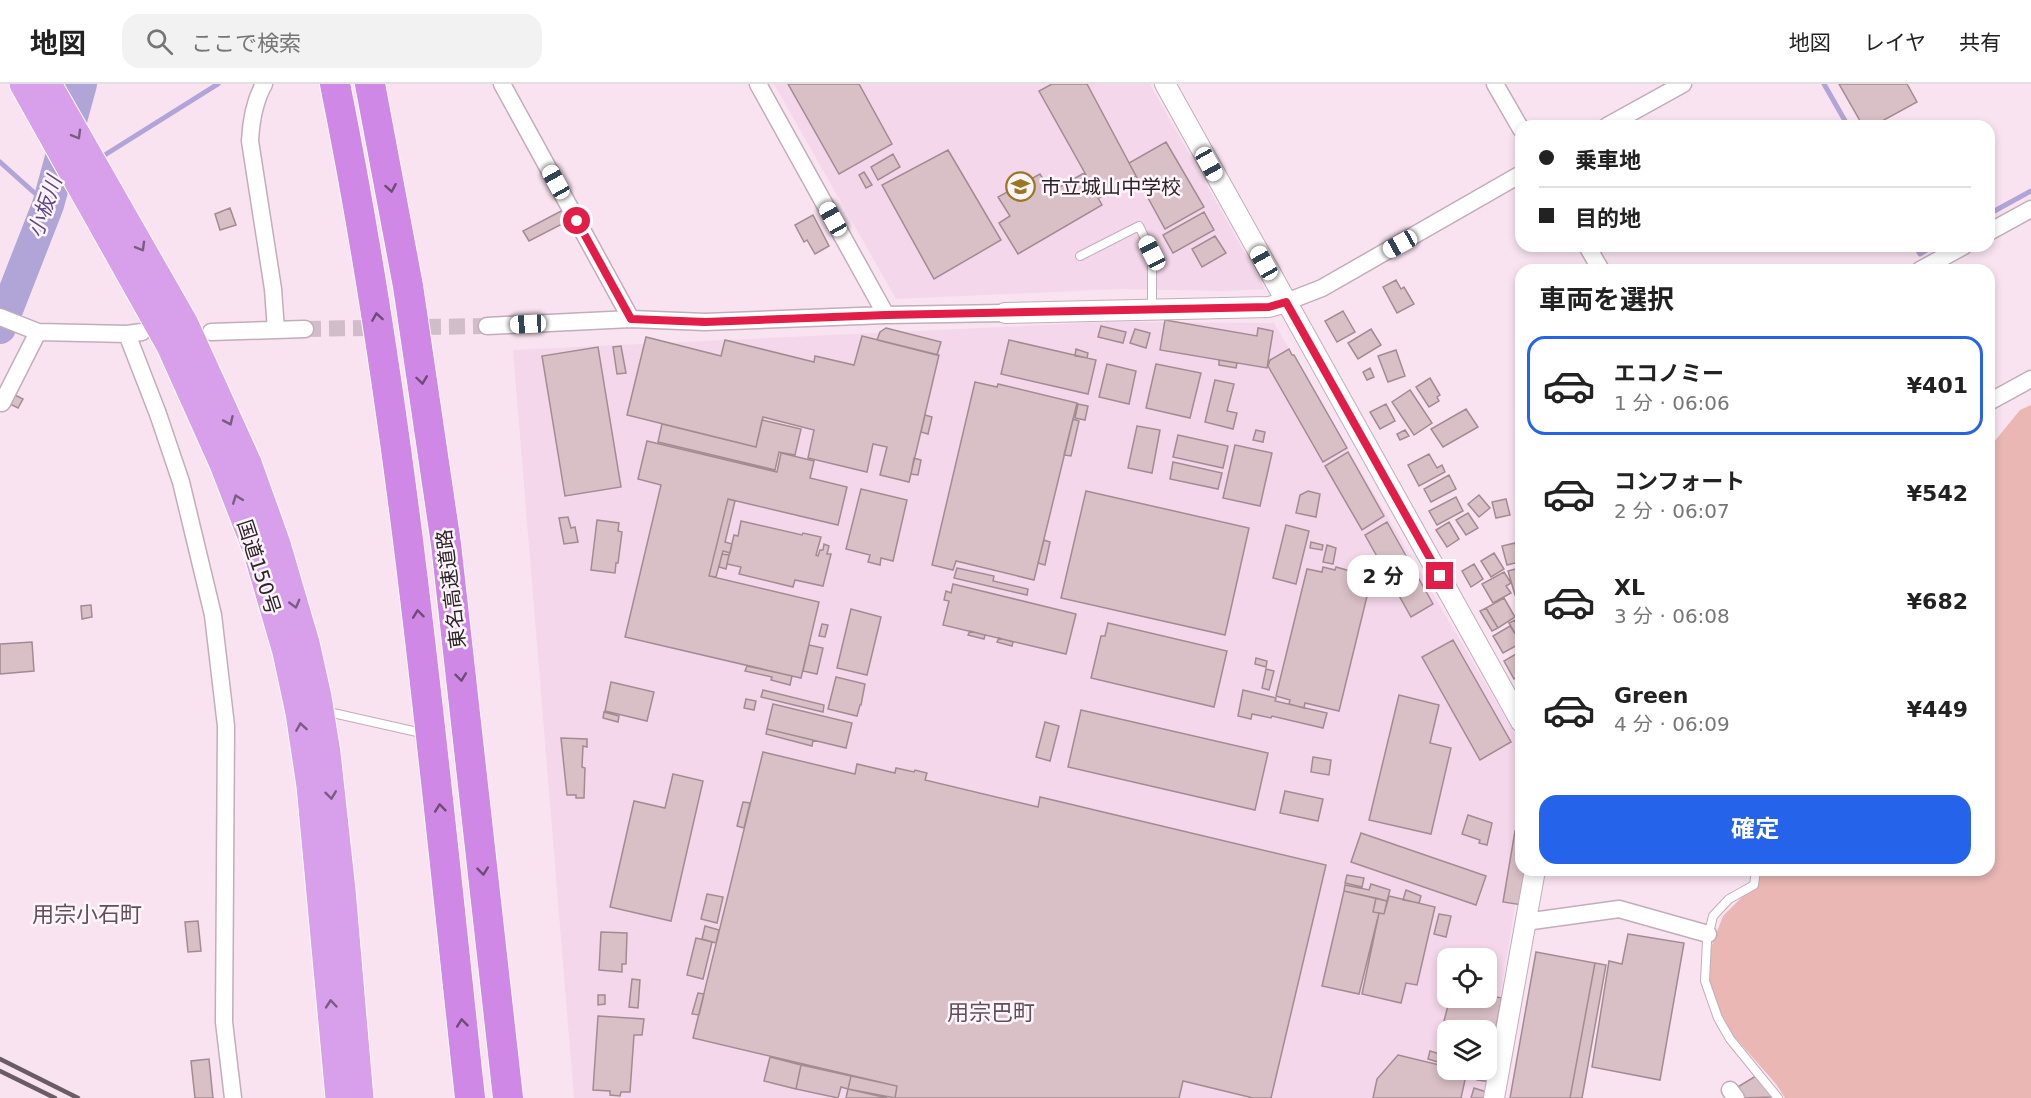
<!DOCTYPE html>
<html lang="ja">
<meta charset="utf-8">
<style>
:root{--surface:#fff;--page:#f2f2f2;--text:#222;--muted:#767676;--line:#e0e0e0;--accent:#2563eb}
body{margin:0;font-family:"DejaVu Sans","Noto Sans JP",sans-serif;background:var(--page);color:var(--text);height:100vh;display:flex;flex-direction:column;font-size:22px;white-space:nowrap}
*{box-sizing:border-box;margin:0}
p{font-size:20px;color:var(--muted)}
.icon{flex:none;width:33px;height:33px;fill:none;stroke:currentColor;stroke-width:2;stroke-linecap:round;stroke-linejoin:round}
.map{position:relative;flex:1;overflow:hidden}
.drawer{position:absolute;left:1515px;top:180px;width:480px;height:612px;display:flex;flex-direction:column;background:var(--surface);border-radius:18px;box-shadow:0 3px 9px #0003}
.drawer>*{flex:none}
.banner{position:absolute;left:1515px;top:36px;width:480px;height:132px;border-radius:18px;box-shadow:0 3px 9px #0003;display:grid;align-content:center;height:132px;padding:0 24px;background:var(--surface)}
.buttons{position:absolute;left:1437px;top:864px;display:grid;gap:12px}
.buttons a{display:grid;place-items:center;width:60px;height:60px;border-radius:12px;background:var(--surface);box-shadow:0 3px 9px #0003;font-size:30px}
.end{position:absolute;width:27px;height:27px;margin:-14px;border:8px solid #e11d48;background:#fff;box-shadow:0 0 0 3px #fff}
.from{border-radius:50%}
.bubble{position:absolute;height:42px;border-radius:18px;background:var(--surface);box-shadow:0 3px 9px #0003;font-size:20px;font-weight:700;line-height:42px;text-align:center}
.car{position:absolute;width:18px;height:36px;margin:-18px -9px;border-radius:8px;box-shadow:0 0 4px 2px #0007;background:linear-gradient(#fff 24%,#345 0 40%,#fff 0 76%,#345 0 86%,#fff 0)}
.banner b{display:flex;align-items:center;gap:21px;height:57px;font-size:22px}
.banner b+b{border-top:2px solid var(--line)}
.banner i{width:15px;height:15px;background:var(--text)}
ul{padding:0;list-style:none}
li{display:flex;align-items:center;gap:18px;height:99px;margin:0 12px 9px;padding:0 12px;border:3px solid transparent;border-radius:18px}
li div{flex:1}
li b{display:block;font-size:22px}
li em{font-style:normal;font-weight:700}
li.active{border-color:var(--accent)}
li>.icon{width:54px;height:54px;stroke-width:1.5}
h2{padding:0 24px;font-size:27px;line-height:72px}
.primary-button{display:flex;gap:12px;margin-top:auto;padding:12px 24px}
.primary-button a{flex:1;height:69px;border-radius:18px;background:var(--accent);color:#fff;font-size:24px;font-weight:700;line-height:69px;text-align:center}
header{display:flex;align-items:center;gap:36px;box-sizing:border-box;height:84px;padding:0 30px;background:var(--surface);border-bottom:2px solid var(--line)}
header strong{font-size:28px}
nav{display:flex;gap:33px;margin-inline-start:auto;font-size:21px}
.search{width:420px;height:54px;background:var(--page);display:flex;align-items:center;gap:15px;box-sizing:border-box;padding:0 21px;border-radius:18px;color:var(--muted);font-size:22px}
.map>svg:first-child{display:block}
.built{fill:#f4d7ea;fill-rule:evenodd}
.green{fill:#eab7b4}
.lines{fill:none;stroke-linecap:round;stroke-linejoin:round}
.stream{stroke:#b1a4d6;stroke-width:5}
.river{stroke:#b1a4d6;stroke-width:32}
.building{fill:#d9bfc6;stroke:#a38b92;stroke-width:1.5}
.minor-tunnel{stroke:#d0bdc9;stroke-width:16;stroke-dasharray:16 8;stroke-linecap:butt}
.service-casing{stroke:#c2adba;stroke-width:10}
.minor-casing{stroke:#c2adba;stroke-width:19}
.tertiary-casing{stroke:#c2adba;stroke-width:22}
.trunk-casing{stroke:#fff;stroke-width:29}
.motorway-casing{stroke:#fff;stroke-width:32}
.service{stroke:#fff;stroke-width:8}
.minor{stroke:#fff;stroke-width:16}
.tertiary{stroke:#fff;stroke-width:20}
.trunk{stroke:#d8a0eb;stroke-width:27}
.motorway{stroke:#cf88e6;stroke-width:30}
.rail{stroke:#695c64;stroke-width:4.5}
.oneway{stroke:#795c80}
.oneway2{stroke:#6d4c75}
.route{stroke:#e11d48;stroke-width:8}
.labels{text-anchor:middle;stroke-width:5;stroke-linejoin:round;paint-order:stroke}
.poi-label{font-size:20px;fill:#2c2429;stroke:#fef5fa;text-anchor:start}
.street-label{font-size:20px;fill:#2c2429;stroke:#fef5fa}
.water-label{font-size:21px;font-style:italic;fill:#5b4787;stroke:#fef5fa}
.quarter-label{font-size:22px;fill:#604e5a;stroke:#fef5fa}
</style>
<header>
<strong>地図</strong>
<div class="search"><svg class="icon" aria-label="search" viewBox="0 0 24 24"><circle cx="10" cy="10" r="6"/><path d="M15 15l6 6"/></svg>ここで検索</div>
<nav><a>地図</a><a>レイヤ</a><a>共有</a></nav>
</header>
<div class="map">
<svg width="2031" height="1014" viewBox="0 0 2031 1014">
<rect width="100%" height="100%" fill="#f9e3f1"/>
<!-- built -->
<path class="built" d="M774,0h376l115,205 -40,2 -105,-2 -224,10z
M1108,238l166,1 247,421v125l-37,229h-910l-61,-748zM1448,874h38v40h-38zM1448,946h38v40h-38z"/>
<!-- green -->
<path class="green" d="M2031,321v693h-246l-9,-14 -58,-66 -13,-55 18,-47 31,-31 5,-15h230v-422l31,-38z"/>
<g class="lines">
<!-- stream -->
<path class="stream" d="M1824,0l24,42
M100,74l118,-74
M0,78l48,43
M53,103l13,-8
M1989,130l42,-23
M1915,162l5,8 13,-8"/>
<!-- river -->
<path class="river" d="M0,244l48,-123 33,-121"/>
</g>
<!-- building -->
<path class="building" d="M788,0h71l33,60 -53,30z
M1052,0h35l49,92 -37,22 -60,-107z
M1839,0h68l10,18 -44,24h-10z
M1166,58l38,65 -39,22 -36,-66z
M948,66l53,90 -67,39 -52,-94z
M893,70l7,13 -22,13 -7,-13z
M864,88l8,13 -6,3 -7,-13z
M1084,89l18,32 -84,49 -19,-31 11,-7 -12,-19 42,-23 11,18z
M230,124l6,17 -16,5 -5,-16z
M563,126l5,11 -39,20 -6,-10z
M1204,128l10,18 -41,23 -10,-18z
M813,131l16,31 -14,8 -8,-14 -3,2 -9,-17z
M1215,152l11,17 -24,14 -10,-18z
M1396,196l5,9 3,-2 10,17 -17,9 -14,-26z
M1343,227l12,21 -18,10 -12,-21z
M1165,236l92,16 1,-8 15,3 -6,37 -107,-18z
M1101,242l25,6 -3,11 -25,-6z
M886,244l55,14 -4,13 -60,-15 3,-8z
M1135,245l15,4 -4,15 -16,-5z
M1371,245l10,16 -23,14 -10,-16z
M862,252l77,19 -30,127 -29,-7 7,-28 -14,-3 -6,28 -59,-14 6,-28 -51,-13 -7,30 -129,-32 19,-78 75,19 4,-16 89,22 1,-6 39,9z
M1009,256l87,20 -8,34 -87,-20z
M621,262l5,27 -9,1 -4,-27z
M598,263l23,140 -56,9 -23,-140z
M1076,265l12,4 -1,5 -12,-2z
M1289,265l3,6h2l53,93 -24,14 -55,-96 2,-6z
M1396,266l9,26 -17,6 -10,-26z
M1219,276l18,3 -1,5 -17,-3z
M1107,280l29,7 -7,33 -30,-7z
M1156,280l45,9 -11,45 -44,-10z
M1370,284l4,9 -7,3 -4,-8z
M1430,294l10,17 -3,2 2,4 -10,6 -13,-20z
M1215,296l19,4 -7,27 10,2 -4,16 -28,-7z
M975,298l22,5 1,-3 79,19 -43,177 -78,-19 -3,9 -21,-5z
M1410,306l22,33 -18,12 -22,-33z
M13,310l10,5 -5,9 -10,-5z
M1078,320l10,2 -3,14 -10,-2z
M1386,320l9,17 -15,8 -10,-17z
M1466,325l12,18 -35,20 -12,-18z
M925,331l7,2 -4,17 -7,-2z
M1073,335l6,2 -8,35 -7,-1z
M762,336l39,9 -6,26 -16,-3 -4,18 -117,-28 4,-18 94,23z
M1137,342l23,4 -8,43 -24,-5z
M1256,346l9,2 -2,10 -10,-2z
M1405,346l4,6 -9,4 -3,-6z
M1178,351l50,11 -5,22 -50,-11z
M647,357l130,31 4,-19 33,8 -4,17 37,9 -9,38 -110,-26 -19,77 110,26 -18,76 -176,-41 36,-152 -23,-6z
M1235,361l37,8 -12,53 -37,-8z
M1348,368l36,64 -22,14 -37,-64z
M1429,370l8,14 5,-3 3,7 -26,14 -11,-21z
M914,374l7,2 -3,15 -7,-1z
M1173,378l49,11 -4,16 -48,-10z
M1449,391l7,14 -25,13 -7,-13z
M861,405l46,11 -14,61 -12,-3 -1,7 -12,-3 2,-7 -24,-6z
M1086,407l163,37 -24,107 -164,-37z
M1308,407l12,3 -4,23 -20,-4 4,-18z
M1479,411l11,13 -11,9 -11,-13z
M1456,413l7,14 -26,14 -8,-14z
M728,415l7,2 -10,41 7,2 -2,9 -7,-2 -7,26 -7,-1z
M1506,415l4,16 -14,3 -4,-16z
M1468,429l10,15 -12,7 -10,-15z
M568,433l3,11 4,-1 3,15 -14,2 -5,-26z
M597,436l22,3 -1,8 4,1 -4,31h-2l-1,10 -24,-3z
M741,437l61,14 1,-2 18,4 -5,18 2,1 2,-6h3l1,-6 5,2 -2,8h4l-8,32 -28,-6 -2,7 -54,-13 2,-7 -14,-3 7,-29 4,1z
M1387,438l46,82 -22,13 -46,-82z
M1449,438l10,17 -12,8 -11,-17z
M1286,441l23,6 -13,53 -23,-6z
M1044,456l6,2 -5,23 -7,-2z
M1311,458l12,3 -1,5 -12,-2z
M1515,459l4,19 -12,3 -5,-19z
M1327,461l9,3 -3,16 -10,-2z
M1494,469l10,16 -13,8 -10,-16z
M722,470l7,1 -3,14 -7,-2z
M1474,480l9,15 -12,8 -9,-16z
M1323,483l12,3 1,-3 28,8 4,4 -1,4 3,1 -31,127 -34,-8 -1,5 -15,-4 1,-4 -14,-4 31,-127 15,3z
M957,484l37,8 -1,5 35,8 -1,6 -73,-17z
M1519,484l2,25 -6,2 -7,-24z
M1504,488l7,11 -5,3 5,7 -18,10 -11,-19z
M953,500l123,30 -10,40 -123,-29 6,-24 -5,-1 2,-9 5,2z
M1504,514l11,19 -17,11 -12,-20z
M91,521l1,12 -10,2 -1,-13z
M1486,524l12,20 -6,3 -12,-20z
M851,525l30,8 -14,58 -30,-7z
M1515,536l6,10 -5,5 -7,-12z
M1108,539l119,28 -13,56 -123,-29 10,-42h4z
M822,540l6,1 -3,12 -6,-1z
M1510,542l6,9 4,-2 1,10 -18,10 -10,-17z
M970,547l15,4 -1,4 -16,-4z
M999,554l14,4 -1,4 -15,-4z
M1453,556l58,102 -31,18 -58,-103z
M32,558l2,29 -34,3v-30z
M809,561l14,3 -6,26 -14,-3z
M1521,567v32l-3,-7 -4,3 -10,-18z
M1256,574l11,3 -1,6 -11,-3z
M747,582l45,10 -2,9 -19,-5 1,-3 -27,-6z
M1266,585l8,2 -5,19 -7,-2z
M836,593l29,7 -4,21h-1l-3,11 -29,-7z
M611,598l43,10 -7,29 -42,-10z
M763,606l61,15 -1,7 -62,-15z
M1243,606l33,8 -1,3 52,12 -4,15 -51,-12 -1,2 -19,-4 -1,5 -13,-3z
M1399,611l40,10 -9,38 21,5 -20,86 -62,-14z
M746,615l10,2 -2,9 -10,-2z
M773,620l79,19 -6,25 -79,-19z
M1081,626l187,43 -13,57 -187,-43z
M604,628l15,4 -1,6 -15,-4z
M1045,638l14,4 -9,35 -14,-4z
M767,645l46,11 -1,6 -46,-12z
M561,654l26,1v8l-4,-1 -1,21 3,1 -1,30h-8v-3h-9z
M763,668l92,22 2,-10 38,9 1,-5 18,4 1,-2 12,3 -2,7 113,27 2,-10 286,68 -55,233h-18l-70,-17 -4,17h-284l2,-12 -204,-48z
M1313,673l18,3 -2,15 -18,-3z
M673,690l30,7 -32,140 -61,-14 24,-106 31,7z
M1285,707l38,8 -5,22 -38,-8z
M743,718l7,1 -6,25 -7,-2z
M1468,731l24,8 -5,22 -8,-2 1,-3 -18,-6z
M1515,747l6,1v38h7l-6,35 -19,-3z
M1361,749l125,43 -10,29 -125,-43z
M1347,791l17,3 -2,9 -17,-4z
M1371,800l19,6 -3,11 -43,-10 1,-6 24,5z
M1406,806l15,6 -2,7 -16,-3z
M1344,807l32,7 -3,14 6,1 -20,81 -37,-8z
M707,810l16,3 -6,26 -16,-4z
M1389,812l46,11 -18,78 -11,-2 -5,20 -39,-9 17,-81 5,1z
M1376,814l11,3 -3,13 -11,-2z
M1439,830l12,2 -5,21 -12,-3z
M198,837l3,30 -13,1 -3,-30z
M705,842l14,4 -3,13 -14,-4z
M601,848l26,1 -1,31h-4v8l-23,-2z
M1628,850l56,9 -24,137 -68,-13 17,-106 13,3z
M696,854l16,4 -9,37 -16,-4z
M1536,868l59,11 -25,135h-60z
M1595,879l11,2 -24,133h-12z
M632,895l8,1 -2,28 -9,-1z
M698,909l6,1 -5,21 -7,-1z
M598,911h7v9l-7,1z
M1486,911l16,3 -7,34 -51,-11 6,-23h36z
M598,932l46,3 -2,16h-8l-4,57h-9l-1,4 -10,-1v-4l-17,-1z
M1486,966l11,2 -6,30 -14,-2 3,-10h6z
M1430,967l13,4 -2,8 -13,-4z
M1398,971l50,12v3l19,1 -6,27h-88l4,-19z
M770,973l31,8 -5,24 -32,-8z
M209,975l4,39h-18l-4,-37z
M801,981l50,11 -3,13 -7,-2 -3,11 -42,-9z
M1759,990l13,23 -30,1 -6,-10z
M851,992l46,10 -2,12 -47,-9z
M1474,1004l16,5 -1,5h-18z
M848,1005l39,9h-41z"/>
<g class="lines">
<!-- minor-tunnel -->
<path class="minor-tunnel" d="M305,245l182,-3"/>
<defs>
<path id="service" d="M1080,172l59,-30 13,27v56
M324,630l9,-1 93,21
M1756,786l-2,15 -25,14 -16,17 -6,25 -2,40 13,37 12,21 48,59"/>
<path id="minor" d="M264,0c-10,18 -13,36 -14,57l23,148 3,41
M502,0l129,235
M758,0l128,231
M1495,0l26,45
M1607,42l76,-42
M1989,148l42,-23
M1587,162l14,24
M1920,186l44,-24
M1286,218l36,-14 199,-114
M0,233l38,15 89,2 15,-2
M487,242l144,-7 74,3 181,-7 119,-2
M211,248l94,-3
M127,250l31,80 23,68 32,133 13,111 -2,296 9,76
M1989,318l42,-23
M2,319l36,-71
M1525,838l94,-13 89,25
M1730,1006l6,8"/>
<path id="tertiary" d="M1165,0l356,638
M1005,229l264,-6 17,-5
M1494,1014l41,-228"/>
<path id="trunk" d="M23,0l147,262 53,118 33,85 30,103 13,61 11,73 29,312
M48,0l137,240 63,139 29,81 29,99 12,54 9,56 15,137 18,208"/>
<path id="motorway" d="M335,0c68,335 98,675 135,1014
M370,0l38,202 38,258 62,554"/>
</defs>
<!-- service casing -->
<use href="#service" class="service-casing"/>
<!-- minor casing -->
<use href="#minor" class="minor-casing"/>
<!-- tertiary casing -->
<use href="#tertiary" class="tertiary-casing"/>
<!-- trunk casing -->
<use href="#trunk" class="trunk-casing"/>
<!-- motorway casing -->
<use href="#motorway" class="motorway-casing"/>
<!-- service -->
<use href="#service" class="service"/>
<!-- minor -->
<use href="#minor" class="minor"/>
<!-- tertiary -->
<use href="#tertiary" class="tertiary"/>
<!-- trunk -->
<use href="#trunk" class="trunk"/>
<!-- motorway -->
<use href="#motorway" class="motorway"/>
<!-- rail -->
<path class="rail" d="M0,975l78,39
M0,987l55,27"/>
</g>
<!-- one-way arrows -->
<defs><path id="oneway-chevron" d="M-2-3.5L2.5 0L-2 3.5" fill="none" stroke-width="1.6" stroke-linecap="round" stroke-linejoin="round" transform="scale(1.5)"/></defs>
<g class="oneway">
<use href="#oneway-chevron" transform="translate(77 51) rotate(60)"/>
<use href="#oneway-chevron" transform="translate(141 163) rotate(60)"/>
<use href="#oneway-chevron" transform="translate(229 337) rotate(66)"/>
<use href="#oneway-chevron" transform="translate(237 415) rotate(-111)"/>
<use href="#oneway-chevron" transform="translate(295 520) rotate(75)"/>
<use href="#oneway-chevron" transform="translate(301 643) rotate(-99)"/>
<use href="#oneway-chevron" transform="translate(331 711) rotate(83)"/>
<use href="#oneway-chevron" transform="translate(331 920) rotate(-95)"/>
</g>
<g class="oneway2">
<use href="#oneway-chevron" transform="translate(391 104) rotate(80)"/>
<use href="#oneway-chevron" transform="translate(377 233) rotate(-99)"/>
<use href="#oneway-chevron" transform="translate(422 296) rotate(82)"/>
<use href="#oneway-chevron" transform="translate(418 530) rotate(-97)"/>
<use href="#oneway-chevron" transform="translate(461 593) rotate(83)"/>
<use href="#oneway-chevron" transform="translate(440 724) rotate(-96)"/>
<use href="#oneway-chevron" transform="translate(483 787) rotate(84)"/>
<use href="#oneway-chevron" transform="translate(462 939) rotate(-96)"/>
</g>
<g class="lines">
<!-- route -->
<path class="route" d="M577,137l54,98 74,3 181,-7 383,-8 17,-5 154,274"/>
</g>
<!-- icons -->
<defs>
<symbol id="school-ring" viewBox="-11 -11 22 22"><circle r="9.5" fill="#fef5fa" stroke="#9a7721" stroke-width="1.5"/><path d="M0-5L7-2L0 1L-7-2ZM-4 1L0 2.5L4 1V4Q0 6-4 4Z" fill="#9a7721"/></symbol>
</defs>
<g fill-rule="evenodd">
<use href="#school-ring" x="1004" y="86" width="33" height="33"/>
</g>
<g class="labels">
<!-- poi labels -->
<g class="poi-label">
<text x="1041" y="110">市立城山中学校</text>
</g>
<!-- street labels -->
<g class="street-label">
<text transform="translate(259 483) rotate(72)" y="7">国道150号</text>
<text transform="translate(451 505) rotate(-97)" y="7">東名高速道路</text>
</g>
<!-- water labels -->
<g class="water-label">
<text transform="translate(45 123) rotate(-71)" y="7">小板川</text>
</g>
<!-- quarter labels -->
<g class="quarter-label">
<text x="87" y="838">用宗小石町</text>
<text x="991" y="936">用宗巴町</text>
</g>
</g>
</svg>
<div class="buttons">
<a><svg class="icon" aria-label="locate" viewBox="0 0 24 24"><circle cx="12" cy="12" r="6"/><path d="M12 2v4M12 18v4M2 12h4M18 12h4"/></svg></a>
<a><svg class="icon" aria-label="layers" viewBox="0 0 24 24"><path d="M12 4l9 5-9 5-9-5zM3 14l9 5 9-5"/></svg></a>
</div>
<i class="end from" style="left:577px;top:137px"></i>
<i class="end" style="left:1440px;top:492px"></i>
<div class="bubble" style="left:1347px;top:471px;width:72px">2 分</div>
<i class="car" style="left:1209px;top:80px;rotate:151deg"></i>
<i class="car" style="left:556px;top:98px;rotate:331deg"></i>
<i class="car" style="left:833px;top:135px;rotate:331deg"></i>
<i class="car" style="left:1400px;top:160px;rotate:241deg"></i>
<i class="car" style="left:1152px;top:169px;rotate:333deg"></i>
<i class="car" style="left:1264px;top:179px;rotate:331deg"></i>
<i class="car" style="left:528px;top:240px;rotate:267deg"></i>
<div class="banner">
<b><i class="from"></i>乗車地</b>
<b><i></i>目的地</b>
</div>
<section class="drawer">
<h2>車両を選択</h2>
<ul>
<li class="active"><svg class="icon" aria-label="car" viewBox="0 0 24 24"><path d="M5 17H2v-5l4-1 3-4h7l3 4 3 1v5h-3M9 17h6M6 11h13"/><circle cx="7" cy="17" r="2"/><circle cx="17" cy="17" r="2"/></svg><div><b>エコノミー</b><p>1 分 · 06:06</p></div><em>¥401</em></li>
<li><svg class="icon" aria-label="car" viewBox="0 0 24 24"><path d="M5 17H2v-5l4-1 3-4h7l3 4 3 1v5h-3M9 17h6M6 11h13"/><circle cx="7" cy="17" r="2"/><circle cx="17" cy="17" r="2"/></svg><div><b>コンフォート</b><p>2 分 · 06:07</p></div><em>¥542</em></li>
<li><svg class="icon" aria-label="car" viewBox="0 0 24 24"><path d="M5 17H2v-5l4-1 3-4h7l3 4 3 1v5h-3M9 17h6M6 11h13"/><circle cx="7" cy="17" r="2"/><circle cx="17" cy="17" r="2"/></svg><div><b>XL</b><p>3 分 · 06:08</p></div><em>¥682</em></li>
<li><svg class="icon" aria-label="car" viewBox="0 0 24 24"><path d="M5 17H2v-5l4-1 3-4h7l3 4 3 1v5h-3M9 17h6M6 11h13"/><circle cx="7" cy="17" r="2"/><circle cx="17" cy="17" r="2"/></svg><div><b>Green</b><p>4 分 · 06:09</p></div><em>¥449</em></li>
</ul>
<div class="primary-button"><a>確定</a></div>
</section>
</div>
